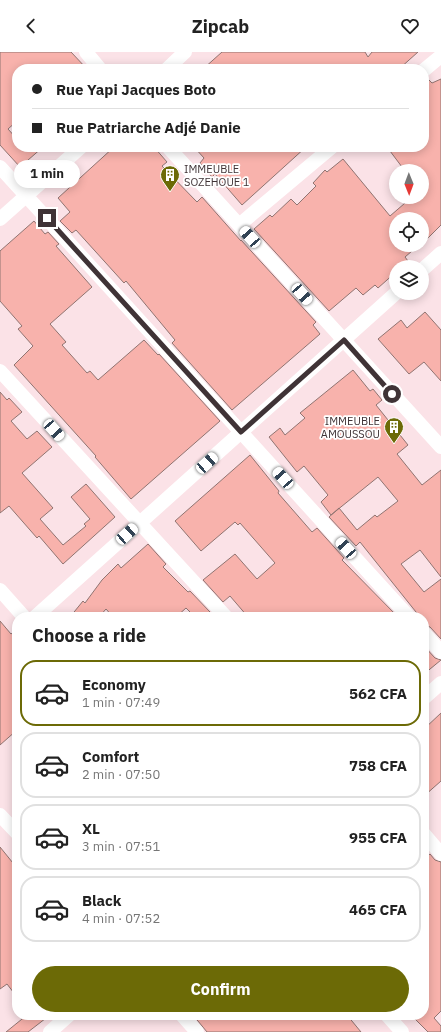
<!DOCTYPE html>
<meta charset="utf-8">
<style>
:root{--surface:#fff;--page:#f2f2f2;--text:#222;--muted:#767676;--line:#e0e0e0;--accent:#6c6a06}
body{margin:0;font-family:"IBM Plex Sans",sans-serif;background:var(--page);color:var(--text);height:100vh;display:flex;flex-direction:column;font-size:15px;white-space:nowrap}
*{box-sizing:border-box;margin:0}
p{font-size:13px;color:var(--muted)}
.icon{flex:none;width:22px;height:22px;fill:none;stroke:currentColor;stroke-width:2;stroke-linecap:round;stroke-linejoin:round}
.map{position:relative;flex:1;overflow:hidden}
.panel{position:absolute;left:12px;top:560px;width:417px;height:408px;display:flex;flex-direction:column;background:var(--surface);border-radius:16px;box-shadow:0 2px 10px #0003}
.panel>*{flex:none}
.guide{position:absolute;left:12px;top:12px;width:417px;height:88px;border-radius:16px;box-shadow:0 2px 10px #0003;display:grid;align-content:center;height:88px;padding:0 20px;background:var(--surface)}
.needle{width:26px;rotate:179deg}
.controls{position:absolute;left:389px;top:112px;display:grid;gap:8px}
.controls a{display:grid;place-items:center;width:40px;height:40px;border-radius:50%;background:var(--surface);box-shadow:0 2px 10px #0003;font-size:20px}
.end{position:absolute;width:18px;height:18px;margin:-9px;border:5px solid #3f3336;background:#fff;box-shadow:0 0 0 2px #fff}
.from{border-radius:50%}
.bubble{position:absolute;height:28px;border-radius:14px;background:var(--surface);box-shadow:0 2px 10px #0003;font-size:13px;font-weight:800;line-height:28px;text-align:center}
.car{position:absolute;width:12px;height:24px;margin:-12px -6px;border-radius:5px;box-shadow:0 0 3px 1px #0007;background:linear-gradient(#fff 24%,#345 0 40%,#fff 0 76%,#345 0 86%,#fff 0)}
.guide b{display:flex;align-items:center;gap:14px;height:38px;font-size:15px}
.guide b+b{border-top:1px solid var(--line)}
.guide i{width:10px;height:10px;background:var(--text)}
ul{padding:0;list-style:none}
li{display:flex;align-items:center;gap:12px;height:66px;margin:0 8px 6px;padding:0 12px;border:2px solid var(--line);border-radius:16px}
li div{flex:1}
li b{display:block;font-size:15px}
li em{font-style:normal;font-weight:800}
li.active{border-color:var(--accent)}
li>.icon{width:36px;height:36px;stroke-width:1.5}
h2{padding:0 20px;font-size:18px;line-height:48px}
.action{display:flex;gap:8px;margin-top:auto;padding:8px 20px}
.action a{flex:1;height:46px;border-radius:24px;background:var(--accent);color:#fff;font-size:16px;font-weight:800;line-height:46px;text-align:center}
header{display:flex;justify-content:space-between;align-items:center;height:52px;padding:0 20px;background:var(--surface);font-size:18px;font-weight:800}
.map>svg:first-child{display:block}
.building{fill:#f8b2ac;stroke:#907471}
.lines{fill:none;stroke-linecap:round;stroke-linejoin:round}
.street{stroke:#fff;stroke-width:14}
.route{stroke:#3f3336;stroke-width:5}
.labels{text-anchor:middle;stroke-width:3.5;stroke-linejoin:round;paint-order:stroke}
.poi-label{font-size:11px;fill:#3f3336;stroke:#fff;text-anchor:start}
</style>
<header><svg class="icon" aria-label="back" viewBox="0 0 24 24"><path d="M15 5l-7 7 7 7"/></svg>Zipcab<svg class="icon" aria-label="heart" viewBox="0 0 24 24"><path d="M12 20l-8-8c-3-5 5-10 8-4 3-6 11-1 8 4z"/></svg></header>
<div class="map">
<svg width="441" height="980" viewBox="0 0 441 980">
<rect width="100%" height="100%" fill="#fbe2e7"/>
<!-- building -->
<path class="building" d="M0,0h71l16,17h-70v52l-9,8 9,10v8h26l-23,20 -20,-22z
M222,0h143l3,5 4,-5h46l-19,17h-196z
M424,26h3l5,5 9,-4v146l-19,19v-25h-26v26h23l-14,12 3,4 -6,6h-6v5l-18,16 -3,-3 -12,10 -7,-7 -27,23 -75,-82 16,-14 2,2 19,-18 6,6 19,-19 -3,-3 12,-13 2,2 16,-13 47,57 22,-19h10v-26h-17l-18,-24h37z
M114,95h40l13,15 -5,4 35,36 5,-5 39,44v-1l75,82 -3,3 7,9 -88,76 -60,-67 3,-3 -49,-59 -2,2 -48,-53 -4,3 -12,-12 10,-9 -12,-14z
M194,95h112l-64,58 -27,-31 -3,3 -12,-14 4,-5z
M34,169l11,13 3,-2 11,12 -3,2 36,41 -42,37 16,18 -4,3 25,28 3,-2 8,9 46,-40 14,15 1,-1 61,67 -89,78 -36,-42 1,-1 -82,-91 19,-19 -15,-17 4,-3 -22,-25v-50z
M425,260l16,18v51l-17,-19 -15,12 -31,-35 23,-19 6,8z
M353,318l17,21 3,-2 9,11 -6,5 32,40 -11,9 25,31 19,-15v107l-21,-27 -19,14 23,28 17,-13v60l-11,-12 -6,-2v-8h-4l-60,-75 -4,4 -27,-29 10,-9 18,22 18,-15 2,2 21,-16 -20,-24 -47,38 -10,-13 7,-7 -24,-29 -7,6 -28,-35 11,-9 5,7 20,-17 -5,-5z
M0,340l7,8 2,-2 13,14 -11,9 16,18 10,-8 15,16 -30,26 31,35 -13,11 23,26 23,-19 -2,-2 6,-5 -19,-22 15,-13 29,33 -52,47 -24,-28 -2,2 -28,-32 -9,7z
M250,403l29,36 -1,2 34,39 5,-4 27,30 -2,2 56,57h-150l-18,-21 -7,6 -20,-22 32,-26 22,25 18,-16 -35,-40 -2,2 -3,-3 -34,29 -26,-30z
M148,492l18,20 -3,3 25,25 2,-1 20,21 -6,5h-9l-9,-9 -10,9h-63l-7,-8 -7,8h-29l13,-16 2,2 17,-23 16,-16 3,4z
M0,569l11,13 6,-5v101l-17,15z
M424,594l11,12 6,2 -17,14z
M441,661v68l-17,15v-67z
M0,795l17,21v129l-10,-13 -7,5z
M430,802l5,6 6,2v149l-7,7 7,8v6h-13l-17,-17h13v-156z
M27,963h23l-22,17h-22z
M193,963h154l14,17h-154z"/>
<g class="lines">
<!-- street -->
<path class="street" d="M86,0l14,17
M167,17l18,-17
M424,18l17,-14
M168,95l273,300
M0,115l409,450
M0,167l81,-72
M239,173l93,-78
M422,218l19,-17
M0,319l226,246
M0,538l24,27
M35,565l361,-324
M424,581l17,19
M424,646l17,-15
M0,763l17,18
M424,782l17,20
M182,963l15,17
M387,963l15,17
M50,980l19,-17"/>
</g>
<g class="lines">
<!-- route -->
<path class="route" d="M47,166l194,214 103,-92 48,54"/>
</g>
<!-- icons -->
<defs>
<symbol id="building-pin" viewBox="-11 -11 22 30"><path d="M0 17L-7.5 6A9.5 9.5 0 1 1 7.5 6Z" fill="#6c6a06" stroke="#fff"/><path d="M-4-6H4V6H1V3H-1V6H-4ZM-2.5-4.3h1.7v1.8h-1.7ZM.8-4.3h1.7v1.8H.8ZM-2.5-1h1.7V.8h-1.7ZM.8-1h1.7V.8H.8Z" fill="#fff"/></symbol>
</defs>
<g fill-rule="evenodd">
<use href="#building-pin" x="159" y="112" width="22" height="30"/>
<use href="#building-pin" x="383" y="364" width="22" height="30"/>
</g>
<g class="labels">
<!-- poi labels -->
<g class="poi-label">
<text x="184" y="121">IMMEUBLE<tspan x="184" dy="13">SOZEHOUE 1</tspan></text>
<text x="380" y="373" text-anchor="end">IMMEUBLE<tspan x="380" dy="13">AMOUSSOU</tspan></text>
</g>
</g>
</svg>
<div class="controls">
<a><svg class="needle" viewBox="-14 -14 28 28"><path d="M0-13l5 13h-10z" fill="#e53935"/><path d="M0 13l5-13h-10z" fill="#767676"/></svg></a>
<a><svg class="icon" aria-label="locate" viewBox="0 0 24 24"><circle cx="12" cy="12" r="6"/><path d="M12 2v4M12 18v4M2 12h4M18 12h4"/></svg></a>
<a><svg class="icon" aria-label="layers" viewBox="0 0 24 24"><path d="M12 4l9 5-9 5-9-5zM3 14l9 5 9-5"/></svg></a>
</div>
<i class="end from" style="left:392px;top:342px"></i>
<i class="end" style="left:47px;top:166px"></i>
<div class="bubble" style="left:14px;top:108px;width:66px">1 min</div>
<i class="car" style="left:250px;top:185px;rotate:318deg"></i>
<i class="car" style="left:302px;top:242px;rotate:138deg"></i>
<i class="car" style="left:54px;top:378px;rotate:138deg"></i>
<i class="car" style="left:207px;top:411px;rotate:48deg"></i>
<i class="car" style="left:283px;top:426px;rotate:318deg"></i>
<i class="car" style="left:127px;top:482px;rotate:48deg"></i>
<i class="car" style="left:346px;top:496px;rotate:318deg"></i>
<div class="guide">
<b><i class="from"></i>Rue Yapi Jacques Boto</b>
<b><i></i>Rue Patriarche Adjé Danie</b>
</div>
<section class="panel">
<h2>Choose a ride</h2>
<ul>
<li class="active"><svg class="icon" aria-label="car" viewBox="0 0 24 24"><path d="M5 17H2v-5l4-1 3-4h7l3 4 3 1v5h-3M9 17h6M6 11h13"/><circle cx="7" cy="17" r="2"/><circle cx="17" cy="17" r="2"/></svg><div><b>Economy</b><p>1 min · 07:49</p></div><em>562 CFA</em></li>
<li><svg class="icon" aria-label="car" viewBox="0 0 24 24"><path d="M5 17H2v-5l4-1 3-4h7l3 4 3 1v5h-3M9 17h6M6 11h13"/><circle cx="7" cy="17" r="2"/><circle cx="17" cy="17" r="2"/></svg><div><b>Comfort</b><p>2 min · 07:50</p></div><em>758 CFA</em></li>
<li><svg class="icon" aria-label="car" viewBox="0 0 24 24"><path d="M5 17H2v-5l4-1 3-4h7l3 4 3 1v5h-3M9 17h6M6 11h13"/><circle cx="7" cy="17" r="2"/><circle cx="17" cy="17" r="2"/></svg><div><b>XL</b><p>3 min · 07:51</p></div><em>955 CFA</em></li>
<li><svg class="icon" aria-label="car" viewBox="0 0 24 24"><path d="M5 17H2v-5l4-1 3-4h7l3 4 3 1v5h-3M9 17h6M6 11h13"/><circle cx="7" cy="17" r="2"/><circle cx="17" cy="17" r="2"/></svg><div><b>Black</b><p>4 min · 07:52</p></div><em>465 CFA</em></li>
</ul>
<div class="action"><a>Confirm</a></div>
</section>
</div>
